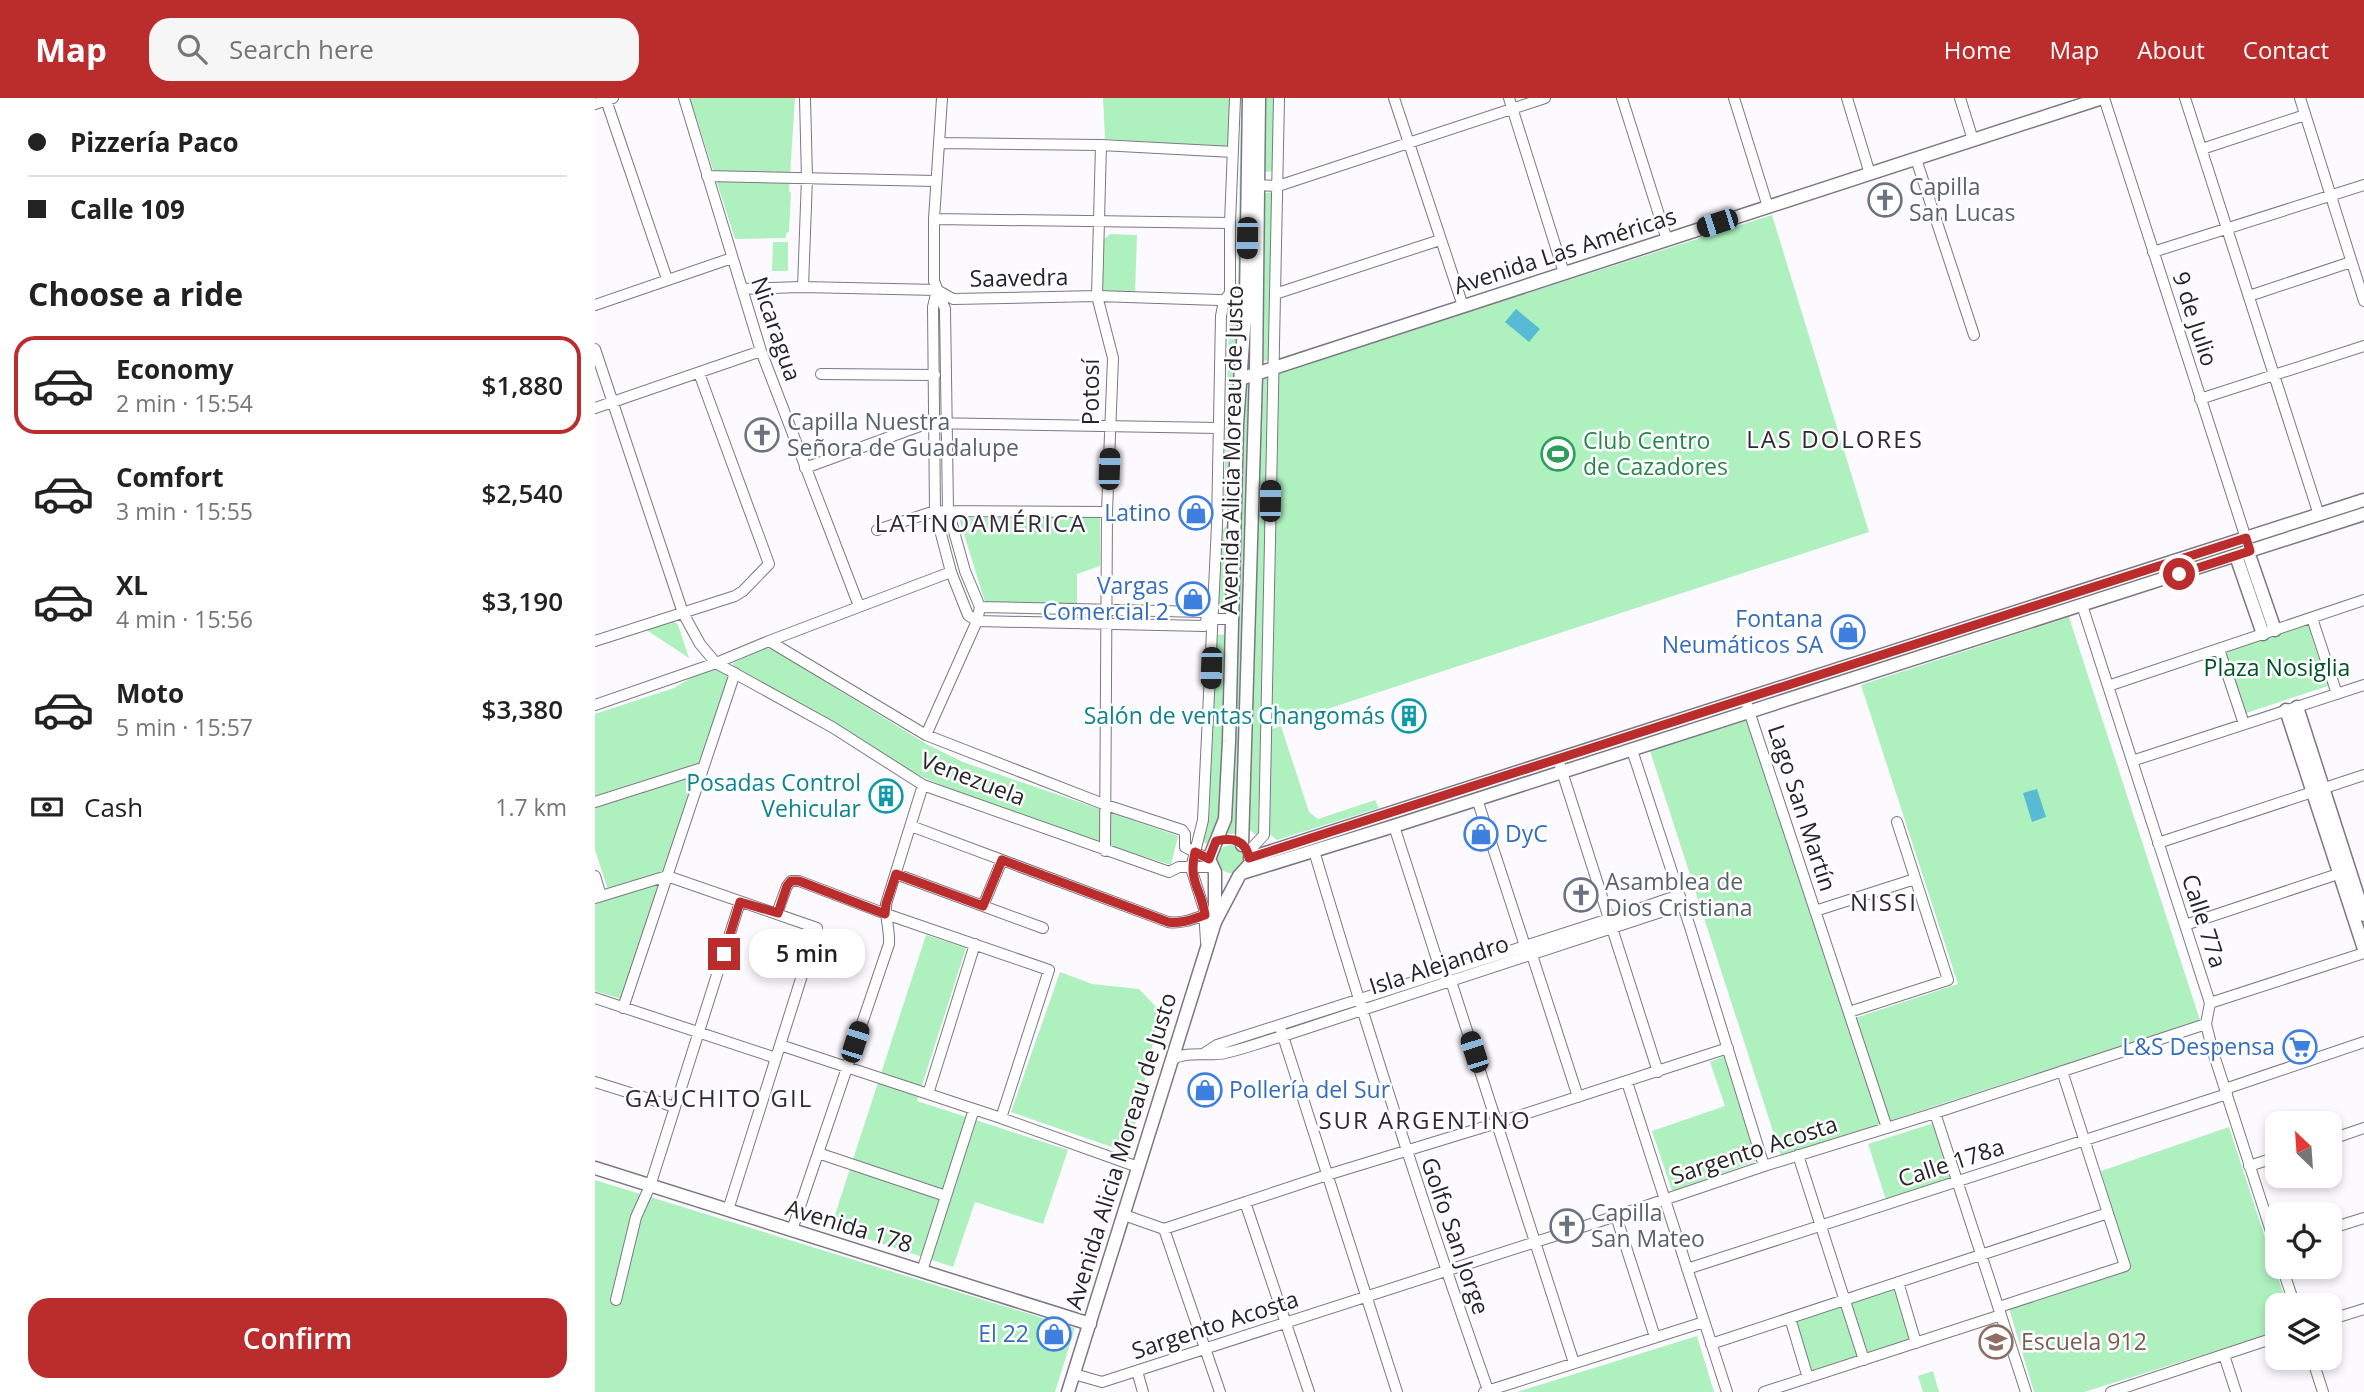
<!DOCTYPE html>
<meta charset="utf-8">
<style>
:root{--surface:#fff;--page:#f6f6f6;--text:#222;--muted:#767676;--line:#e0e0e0;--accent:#bb2c2c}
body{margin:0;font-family:"Open Sans",sans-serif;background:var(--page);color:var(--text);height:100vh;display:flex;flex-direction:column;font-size:26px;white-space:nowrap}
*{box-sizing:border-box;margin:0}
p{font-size:23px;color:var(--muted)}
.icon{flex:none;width:38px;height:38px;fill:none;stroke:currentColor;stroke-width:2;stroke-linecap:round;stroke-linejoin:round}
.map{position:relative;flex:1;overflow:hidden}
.sheet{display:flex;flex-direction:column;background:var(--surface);width:595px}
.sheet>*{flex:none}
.guide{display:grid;align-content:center;height:154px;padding:0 28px;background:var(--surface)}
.needle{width:46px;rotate:335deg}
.fabs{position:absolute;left:1670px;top:1013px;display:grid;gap:14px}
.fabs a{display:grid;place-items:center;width:77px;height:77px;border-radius:14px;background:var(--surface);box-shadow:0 4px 10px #0003;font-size:35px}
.end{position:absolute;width:32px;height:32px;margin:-16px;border:9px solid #bb2c2c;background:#fff;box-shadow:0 0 0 4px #fff}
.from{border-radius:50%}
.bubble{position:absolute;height:49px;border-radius:21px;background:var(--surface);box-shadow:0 4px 10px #0003;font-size:23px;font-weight:600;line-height:49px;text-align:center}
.car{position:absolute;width:21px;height:42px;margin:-21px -10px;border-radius:9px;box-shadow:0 0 5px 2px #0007;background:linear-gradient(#222 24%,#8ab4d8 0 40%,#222 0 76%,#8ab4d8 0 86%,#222 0)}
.guide b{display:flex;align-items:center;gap:24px;height:66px;font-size:26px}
.guide b+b{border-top:2px solid var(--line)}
.guide i{width:18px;height:18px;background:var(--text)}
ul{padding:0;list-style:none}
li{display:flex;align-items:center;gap:21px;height:98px;margin:0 14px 10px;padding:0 14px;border:4px solid transparent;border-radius:21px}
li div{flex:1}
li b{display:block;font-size:26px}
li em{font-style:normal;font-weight:600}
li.selected{border-color:var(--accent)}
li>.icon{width:63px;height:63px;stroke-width:1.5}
h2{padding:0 28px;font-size:32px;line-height:84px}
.pay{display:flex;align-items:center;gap:18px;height:77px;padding:0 28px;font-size:26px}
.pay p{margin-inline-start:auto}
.action{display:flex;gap:14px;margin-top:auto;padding:14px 28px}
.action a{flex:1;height:80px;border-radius:21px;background:var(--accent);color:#fff;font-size:28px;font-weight:600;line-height:80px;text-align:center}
header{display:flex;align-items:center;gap:42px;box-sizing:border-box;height:98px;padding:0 35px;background:var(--accent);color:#fff}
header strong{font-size:33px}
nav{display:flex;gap:38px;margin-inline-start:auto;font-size:24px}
.search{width:490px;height:63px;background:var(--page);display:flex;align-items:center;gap:18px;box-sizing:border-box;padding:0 24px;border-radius:21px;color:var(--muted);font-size:26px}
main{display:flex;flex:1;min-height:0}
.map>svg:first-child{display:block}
.green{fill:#aef1bf}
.water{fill:#57bcd3}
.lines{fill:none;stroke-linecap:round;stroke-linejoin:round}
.minor-casing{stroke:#7d7784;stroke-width:12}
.major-casing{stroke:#7d7784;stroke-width:15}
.minor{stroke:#fff;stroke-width:10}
.major{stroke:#fff;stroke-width:12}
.route{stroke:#bb2c2c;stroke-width:9}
.labels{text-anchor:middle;stroke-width:5;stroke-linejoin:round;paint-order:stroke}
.worship-label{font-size:23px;fill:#5b616d;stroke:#fff;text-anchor:start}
.street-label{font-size:23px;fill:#262429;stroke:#fff}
.leisure-label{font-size:23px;fill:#27864d;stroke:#fff;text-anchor:start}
.shop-label{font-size:23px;fill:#366cbe;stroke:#fff;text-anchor:end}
.park-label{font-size:23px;fill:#005327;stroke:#fff}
.culture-label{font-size:23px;fill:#0d838f;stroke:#fff;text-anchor:end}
.education-label{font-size:23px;fill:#785e54;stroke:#fff;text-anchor:start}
.neighbourhood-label{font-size:24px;letter-spacing:2px;fill:#2f2a35;stroke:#fff}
</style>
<header>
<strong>Map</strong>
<div class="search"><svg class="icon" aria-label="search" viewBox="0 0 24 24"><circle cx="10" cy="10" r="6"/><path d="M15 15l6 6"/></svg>Search here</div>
<nav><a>Home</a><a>Map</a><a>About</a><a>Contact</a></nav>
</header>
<main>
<section class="sheet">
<div class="guide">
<b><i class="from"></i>Pizzería Paco</b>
<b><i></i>Calle 109</b>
</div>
<h2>Choose a ride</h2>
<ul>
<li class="selected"><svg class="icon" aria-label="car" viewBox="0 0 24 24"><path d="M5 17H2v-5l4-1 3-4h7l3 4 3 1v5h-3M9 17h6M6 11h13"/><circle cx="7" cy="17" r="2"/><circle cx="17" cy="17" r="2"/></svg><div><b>Economy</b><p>2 min · 15:54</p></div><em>$1,880</em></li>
<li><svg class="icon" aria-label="car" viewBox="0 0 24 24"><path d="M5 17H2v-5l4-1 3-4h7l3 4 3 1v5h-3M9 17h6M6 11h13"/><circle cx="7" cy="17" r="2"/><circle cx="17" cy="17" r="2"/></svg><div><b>Comfort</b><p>3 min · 15:55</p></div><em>$2,540</em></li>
<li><svg class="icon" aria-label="car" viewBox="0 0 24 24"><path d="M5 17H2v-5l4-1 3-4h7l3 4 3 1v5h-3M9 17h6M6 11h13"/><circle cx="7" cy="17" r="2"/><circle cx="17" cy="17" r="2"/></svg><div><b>XL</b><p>4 min · 15:56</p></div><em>$3,190</em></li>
<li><svg class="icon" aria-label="car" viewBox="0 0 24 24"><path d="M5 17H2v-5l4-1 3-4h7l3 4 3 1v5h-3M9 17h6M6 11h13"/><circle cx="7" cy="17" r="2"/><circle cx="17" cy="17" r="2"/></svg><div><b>Moto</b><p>5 min · 15:57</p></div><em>$3,380</em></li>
</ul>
<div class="pay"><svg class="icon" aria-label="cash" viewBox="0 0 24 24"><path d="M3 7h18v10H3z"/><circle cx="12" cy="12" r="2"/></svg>Cash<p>1.7 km</p></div>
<div class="action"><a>Confirm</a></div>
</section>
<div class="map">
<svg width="1769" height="1294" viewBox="0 0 1769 1294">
<rect width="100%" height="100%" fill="#fcf9ff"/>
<!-- green -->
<path class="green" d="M95,0h105l-6,93 2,2 -2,39 -3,1v5l-51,1z
M508,0h128l1,49 -127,-8z
M646,0h5l-2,187h-6z
M668,0h16l-1,73 -15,1z
M681,93l-2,169 -14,1 3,-167z
M1177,117l97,317 -603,197 6,-354z
M515,136l27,1 -2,59 -29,-1 -5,-6 2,-47z
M178,144h15v29h-16z
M648,207l-10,86 -3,114 -6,-1 5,-185 6,-12z
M675,277l-12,462 -10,-9 10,-451z
M648,286h10l-15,449 -14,2z
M505,419v49l-23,8v30l-92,-2 -26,-84z
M636,422l-4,85h-8l2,-73z
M1474,519l131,403 -419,136 -131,-405 98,-31 98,301 112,-37 -97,-299z
M77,522l6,5 11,33 -44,-29z
M1713,526l20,62 -82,27 -20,-62z
M631,536l-6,179 -11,32 -7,-4 7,-27 8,-179z
M170,550l7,1 156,96 35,17 215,74 -7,29 -157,-49 -101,-43 -180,-104v-6z
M116,568l26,9 -67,195 -62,20 -13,-40v-136l79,-26z
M686,628l28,86 9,7 57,-19 4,8 -102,32 -9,-7v-103z
M622 761a14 14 0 1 1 28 0a14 14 0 1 1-28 0Z
M65,784l-39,117 -26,-8v-87z
M331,837l40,13 -49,153 151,49 -25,74 -68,-22 -22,65 -122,-40z
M465,874l32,12 47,5 21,22 -31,142 -118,-41z
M1129,958l35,104 -87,31 -20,-60 73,-25 -15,-44z
M1339,1025l18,55 -66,22 -18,-56z
M1634,1029l58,178 -10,1v26l-193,60h-50l-26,-87 122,-38 -29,-96z
M0,1082l480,148 -20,64h-460z
M1300,1191l17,50 -46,15 -16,-50z
M1246,1208l16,50 -45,15 -16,-50z
M1102,1238l17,56h-197z
M1338,1273l6,21h-16l-5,-16z"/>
<!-- water -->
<path class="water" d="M921,211l24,20 -11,13 -24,-20z
M1442,691l9,28 -14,5 -9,-29z"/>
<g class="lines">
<defs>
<path id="minor" d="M89,0l77,253 98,255
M799,0l69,208
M914,0l55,175
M1027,0l45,142
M1139,0l34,109
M1252,0l23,76
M1365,0l13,42
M1509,0l146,453
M1590,0l134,417
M1705,0l64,203
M11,2l61,179
M0,6l18,-6
M345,45l161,2 132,7
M506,47l-4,151 16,62 -6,154 -2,339
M1607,51l103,-34
M1321,61l58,176
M112,78l229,5
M661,87l22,1 267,-88
M339,121l296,4
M1558,154l211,-67
M208,189l4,-109 -2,-80
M147,191l61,-2 134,3 16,9 144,-3 153,5
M342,192l-4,17 2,204 16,61 17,43 9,6 227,5 3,-7
M680,196l165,-54
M1654,198l102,-34
M0,207l137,-47
M0,251l88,264 17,31 16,19 116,64 91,58 246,87 10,-5h33
M226,276l114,1
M1605,301l164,-53
M0,310l166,-57
M210,370l123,-45 290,5
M282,432l58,-19 172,1
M1487,507l128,398 -4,21 7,28 64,198
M385,509l225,5 2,7h24
M1717,520l25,76
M0,543l140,-45 8,-5 26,-27 -70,-191
M174,543l157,94 180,70 76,25 3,4v13l24,12
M1624,551l25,75
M1513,588l256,-86
M1150,601l142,429
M0,607l121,-42 53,-22 182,-69
M331,637l51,-114 3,-14 -15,-36 -17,-61 -3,-201 -11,-28v-62l8,-121
M1037,652l58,177 74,239
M963,661l100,313
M1537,663l232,-76
M882,701l48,147 7,9 46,142
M0,704l107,-34
M316,728l257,96c13,2 25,-3 37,-7
M799,728l47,146 10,9 123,382
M1563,745l206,-68
M719,753c54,181 111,361 174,539
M653,754l16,-17 15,-737
M301,776l147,54
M0,778l6,20
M0,800l72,-22 150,52 -89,282
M388,808l19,-46
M1220,813l100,-32
M182,815l10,-27 4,-5h8l87,33 163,56 -48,148
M1590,827l159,-53
M611,844l-2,-33 -13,-41 12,-48 14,-295 4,-209 3,-15 6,-8v-70l5,-125
M0,900l181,60
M1615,905l154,-50
M28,910l112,-335
M1254,914l99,-32 -51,-158
M686,932l116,362
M185,947l221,73 137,49
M611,954l11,-7 392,-126 70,-24
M576,962c17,-10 36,-3 54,-7 19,-4 39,-12 58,-17l399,-131
M0,984l80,25
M1032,984l100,310
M1630,991l139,-47
M333,996l47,-150
M1340,1015l91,279
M1734,1042l35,-12
M223,1055l128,43
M1203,1057l66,205
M1654,1068l28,-9
M650,1104l64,190
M529,1117l40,14 163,-54 170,-52 231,-75
M1021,1118l39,121
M569,1131l56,163
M1734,1131l35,-11
M197,1132l97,-286c1,-14 -4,-26 -3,-40l37,-119
M1687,1169l13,39
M1092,1171l540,-175
M327,1173l52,-162
M1303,1184l18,61
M21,1202l20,-83 14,-31 90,-284
M1404,1209l126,-41 -63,-195
M1195,1220l18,60
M1734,1222l35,-11
M1116,1246l397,-131
M1629,1257l12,37
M1717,1260l11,34
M542,1273l6,21
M479,1276l28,8 514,-166 148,-50 171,-53 271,-89
M889,1294l220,-70
M1169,1294l237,-77
M1516,1294l166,-55"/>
<path id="major" d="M645,281l862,-281
M1653,454l27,78
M1641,458l27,78
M1702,609l67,208
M1691,612l78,239
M647,747l14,-471 3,-276
M655,760l1114,-358
M650,774l149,-46 970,-312
M620,824v-50l-6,-13 16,-40 4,-78 8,-317 9,-123 3,-203
M0,1070l495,156
M473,1294l147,-470 24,-46 10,-11"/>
</defs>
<!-- minor casing -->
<use href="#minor" class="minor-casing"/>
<!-- major casing -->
<use href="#major" class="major-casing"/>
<!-- minor -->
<use href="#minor" class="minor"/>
<!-- major -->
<use href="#major" class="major"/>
</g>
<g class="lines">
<!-- route -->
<path class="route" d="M129,856l16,-52 38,11 9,-27 4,-5h8l86,33 1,-10 10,-30 87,32 19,-46 166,62c13,2 25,-3 37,-7 -4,-27 -17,-33 -10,-63l14,7 7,-18c16,-4 30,-1 33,17l997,-320 4,13 -71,23"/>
</g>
<!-- icons -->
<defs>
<symbol id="church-ring" viewBox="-11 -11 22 22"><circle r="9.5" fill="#fff" stroke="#6b7280" stroke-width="1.5"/><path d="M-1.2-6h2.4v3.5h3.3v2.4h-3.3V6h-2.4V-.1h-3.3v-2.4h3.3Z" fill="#6b7280"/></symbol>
<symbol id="stadium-ring" viewBox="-11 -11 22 22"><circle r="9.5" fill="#fff" stroke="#2e9e5b" stroke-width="1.5"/><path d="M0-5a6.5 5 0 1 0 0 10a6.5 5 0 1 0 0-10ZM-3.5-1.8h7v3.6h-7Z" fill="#2e9e5b"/></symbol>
<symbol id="shop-ring" viewBox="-11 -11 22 22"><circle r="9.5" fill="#fff" stroke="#3f7fe0" stroke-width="1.5"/><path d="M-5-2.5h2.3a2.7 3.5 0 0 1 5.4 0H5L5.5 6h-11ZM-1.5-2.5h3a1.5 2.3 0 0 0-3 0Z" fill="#3f7fe0"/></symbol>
<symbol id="building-ring" viewBox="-11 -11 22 22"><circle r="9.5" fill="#fff" stroke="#0f9aa8" stroke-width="1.5"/><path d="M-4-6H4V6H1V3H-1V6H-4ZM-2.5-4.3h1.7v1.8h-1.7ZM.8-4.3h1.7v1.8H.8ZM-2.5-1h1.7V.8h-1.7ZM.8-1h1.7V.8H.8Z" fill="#0f9aa8"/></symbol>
<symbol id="supermarket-ring" viewBox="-11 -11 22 22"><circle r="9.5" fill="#fff" stroke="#3f7fe0" stroke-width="1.5"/><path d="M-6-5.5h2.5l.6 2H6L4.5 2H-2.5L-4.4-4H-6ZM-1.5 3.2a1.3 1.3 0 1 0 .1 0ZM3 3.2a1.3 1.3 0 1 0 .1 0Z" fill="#3f7fe0"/></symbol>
<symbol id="school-ring" viewBox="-11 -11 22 22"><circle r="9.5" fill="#fff" stroke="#8d6e63" stroke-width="1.5"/><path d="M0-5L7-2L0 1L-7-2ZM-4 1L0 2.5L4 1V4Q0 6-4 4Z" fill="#8d6e63"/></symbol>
</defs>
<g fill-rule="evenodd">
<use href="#church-ring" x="1271" y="83" width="38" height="38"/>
<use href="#church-ring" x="148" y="318" width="38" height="38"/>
<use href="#stadium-ring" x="944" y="337" width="38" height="38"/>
<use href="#shop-ring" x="582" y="396" width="38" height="38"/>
<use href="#shop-ring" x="579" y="482" width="38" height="38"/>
<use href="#shop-ring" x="1234" y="515" width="38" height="38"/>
<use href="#building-ring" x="795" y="599" width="38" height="38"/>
<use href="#building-ring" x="272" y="679" width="38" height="38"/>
<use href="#shop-ring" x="867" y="717" width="38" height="38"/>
<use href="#church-ring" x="967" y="778" width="38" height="38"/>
<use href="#supermarket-ring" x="1686" y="930" width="38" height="38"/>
<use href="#shop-ring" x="591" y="973" width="38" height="38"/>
<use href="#church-ring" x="953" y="1109" width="38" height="38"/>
<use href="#shop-ring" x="440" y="1217" width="38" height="38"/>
<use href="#school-ring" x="1382" y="1225" width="38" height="38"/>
</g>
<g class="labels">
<!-- worship labels -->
<g class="worship-label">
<text x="1314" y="97">Capilla<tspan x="1314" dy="26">San Lucas</tspan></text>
<text x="192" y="332">Capilla Nuestra<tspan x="192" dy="26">Señora de Guadalupe</tspan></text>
<text x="1010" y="792">Asamblea de<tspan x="1010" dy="26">Dios Cristiana</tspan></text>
<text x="996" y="1123">Capilla<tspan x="996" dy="26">San Mateo</tspan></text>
</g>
<!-- street labels -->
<g class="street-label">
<text transform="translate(970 153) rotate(-18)" y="8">Avenida Las Américas</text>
<text transform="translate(424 180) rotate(-1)" y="8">Saavedra</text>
<text transform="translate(1600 221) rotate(72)" y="8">9 de Julio</text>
<text transform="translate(181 231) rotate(71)" y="8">Nicaragua</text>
<text transform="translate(496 294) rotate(-90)" y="8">Potosí</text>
<text transform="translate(637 352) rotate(-89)" y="8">Avenida Alicia Moreau de Justo</text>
<text transform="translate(378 681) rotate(21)" y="8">Venezuela</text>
<text transform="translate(1207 710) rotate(72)" y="8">Lago San Martín</text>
<text transform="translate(1609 823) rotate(72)" y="8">Calle 77a</text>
<text transform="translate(844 867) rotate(-18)" y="8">Isla Alejandro</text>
<text transform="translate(1159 1052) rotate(-18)" y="8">Sargento Acosta</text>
<text transform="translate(526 1053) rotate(-73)" y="8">Avenida Alicia Moreau de Justo</text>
<text transform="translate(1356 1065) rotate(-18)" y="8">Calle 178a</text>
<text transform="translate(254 1128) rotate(17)" y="8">Avenida 178</text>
<text transform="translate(860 1138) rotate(71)" y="8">Golfo San Jorge</text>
<text transform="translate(620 1227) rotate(-18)" y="8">Sargento Acosta</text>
</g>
<!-- leisure labels -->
<g class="leisure-label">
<text x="988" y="351">Club Centro<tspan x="988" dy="26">de Cazadores</tspan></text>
</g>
<!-- shop labels -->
<g class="shop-label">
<text x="576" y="423">Latino</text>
<text x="574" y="496">Vargas<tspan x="574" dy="26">Comercial 2</tspan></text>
<text x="1228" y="529">Fontana<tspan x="1228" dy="26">Neumáticos SA</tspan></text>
<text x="910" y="744" text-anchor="start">DyC</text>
<text x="1680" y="957">L&amp;S Despensa</text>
<text x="634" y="1000" text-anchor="start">Pollería del Sur</text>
<text x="434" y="1244">El 22</text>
</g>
<!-- park labels -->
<g class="park-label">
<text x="1682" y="578">Plaza Nosiglia</text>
</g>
<!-- culture labels -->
<g class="culture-label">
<text x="790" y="626">Salón de ventas Changomás</text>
<text x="266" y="693">Posadas Control<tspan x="266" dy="26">Vehicular</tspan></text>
</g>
<!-- education labels -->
<g class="education-label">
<text x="1426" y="1252">Escuela 912</text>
</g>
<!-- neighbourhood labels -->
<g class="neighbourhood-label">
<text x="1240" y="350">LAS DOLORES</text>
<text x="386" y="434">LATINOAMÉRICA</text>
<text x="1289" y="813">NISSI</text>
<text x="124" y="1009">GAUCHITO GIL</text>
<text x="830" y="1031">SUR ARGENTINO</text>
</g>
</g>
</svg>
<div class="fabs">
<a><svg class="needle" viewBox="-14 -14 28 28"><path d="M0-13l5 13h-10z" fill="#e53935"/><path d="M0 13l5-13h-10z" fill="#767676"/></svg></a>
<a><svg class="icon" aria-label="locate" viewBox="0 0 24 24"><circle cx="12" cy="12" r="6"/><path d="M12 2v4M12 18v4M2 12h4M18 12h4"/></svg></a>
<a><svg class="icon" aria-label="layers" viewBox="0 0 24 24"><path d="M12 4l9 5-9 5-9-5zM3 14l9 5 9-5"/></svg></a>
</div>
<i class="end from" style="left:1584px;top:476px"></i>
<i class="end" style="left:129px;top:856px"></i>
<div class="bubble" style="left:154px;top:831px;width:116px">5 min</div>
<i class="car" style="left:1122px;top:125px;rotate:252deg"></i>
<i class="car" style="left:652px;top:140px;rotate:181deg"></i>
<i class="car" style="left:514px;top:371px;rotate:2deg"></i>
<i class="car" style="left:675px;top:403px;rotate:1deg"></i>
<i class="car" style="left:616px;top:570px;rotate:182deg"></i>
<i class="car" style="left:260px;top:944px;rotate:18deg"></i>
<i class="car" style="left:879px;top:954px;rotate:342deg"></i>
</div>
</main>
